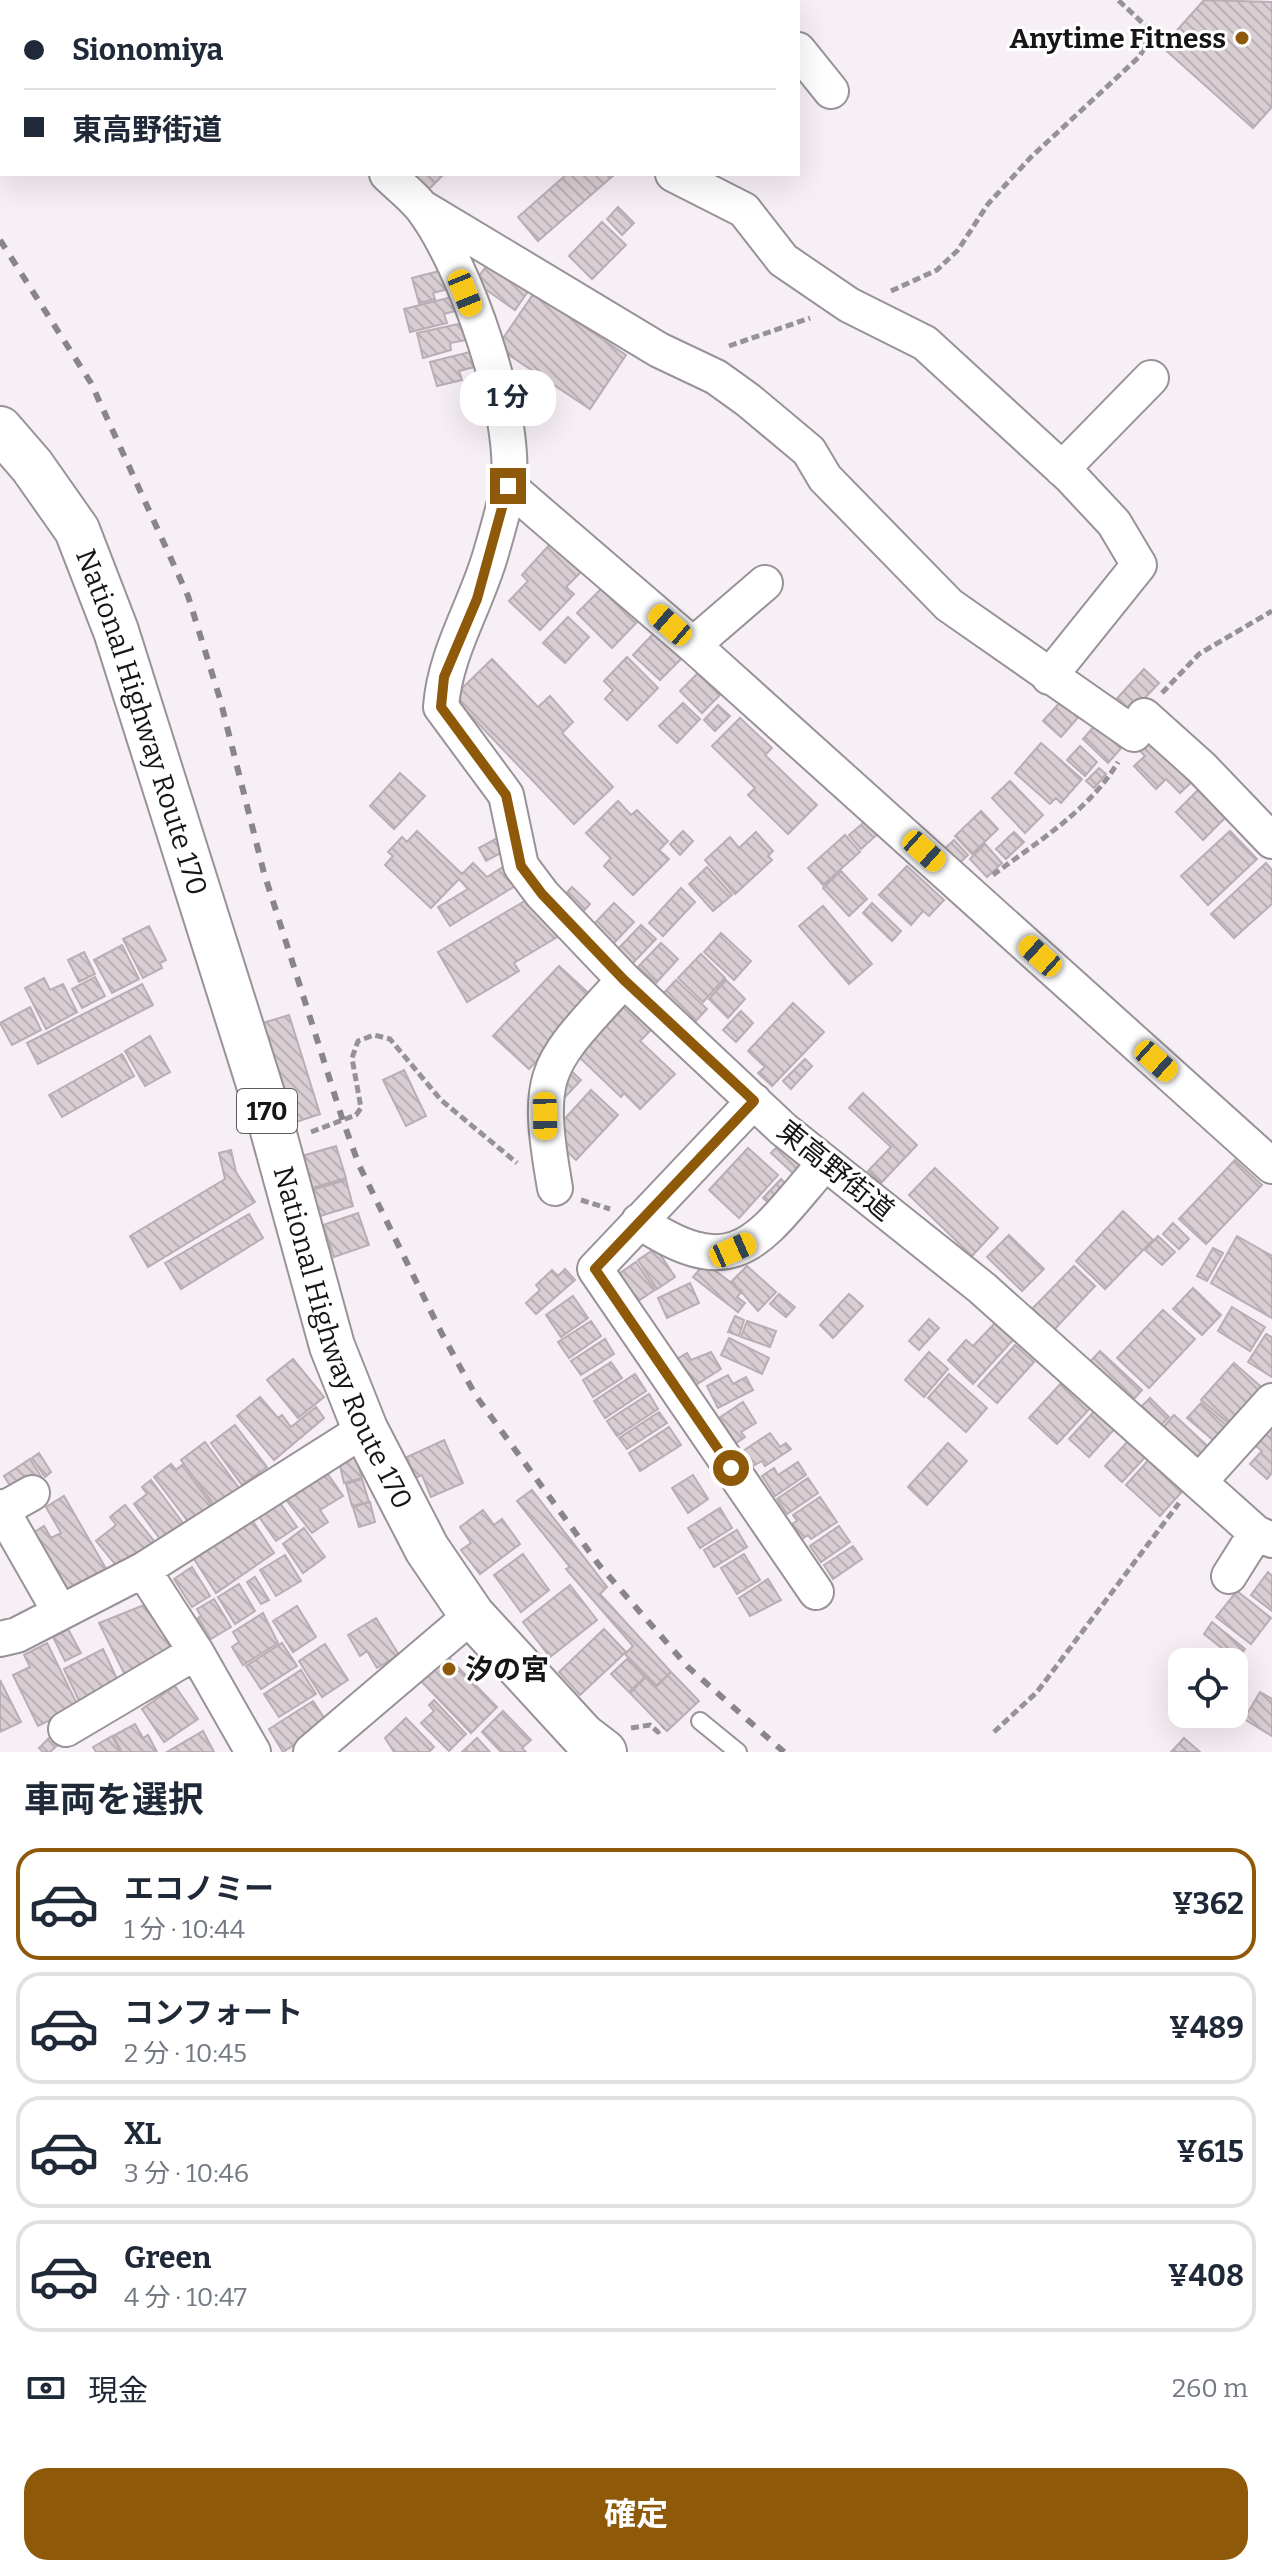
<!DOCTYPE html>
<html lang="ja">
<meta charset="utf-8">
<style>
:root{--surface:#fff;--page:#f2f2f3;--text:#1f2937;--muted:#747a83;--line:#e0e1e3;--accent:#8e5a0a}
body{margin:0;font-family:Bitter,"Noto Sans JP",serif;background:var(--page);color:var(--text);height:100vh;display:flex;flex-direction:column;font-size:30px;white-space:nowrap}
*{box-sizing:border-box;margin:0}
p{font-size:26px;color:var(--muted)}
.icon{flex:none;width:44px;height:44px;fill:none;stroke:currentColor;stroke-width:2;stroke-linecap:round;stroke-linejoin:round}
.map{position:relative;height:1752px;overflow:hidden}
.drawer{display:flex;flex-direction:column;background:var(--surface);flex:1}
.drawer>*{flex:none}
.guide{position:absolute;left:0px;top:0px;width:800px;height:176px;box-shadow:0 8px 32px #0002;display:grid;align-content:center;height:176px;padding:0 24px;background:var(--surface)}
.controls{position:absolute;left:1168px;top:1648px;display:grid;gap:16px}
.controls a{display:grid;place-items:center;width:80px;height:80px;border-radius:16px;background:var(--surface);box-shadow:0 8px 32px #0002;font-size:40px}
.end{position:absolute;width:36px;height:36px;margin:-18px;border:10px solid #8e5a0a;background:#fff;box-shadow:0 0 0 4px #fff}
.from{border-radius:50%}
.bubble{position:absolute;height:56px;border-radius:24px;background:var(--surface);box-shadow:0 8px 32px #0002;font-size:26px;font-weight:700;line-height:56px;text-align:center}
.car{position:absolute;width:24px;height:48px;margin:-24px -12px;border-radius:10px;box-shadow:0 0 6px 2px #0007;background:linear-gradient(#f5c518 24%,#345 0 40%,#f5c518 0 76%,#345 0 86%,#f5c518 0)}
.guide b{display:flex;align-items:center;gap:28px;height:76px;font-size:30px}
.guide b+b{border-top:2px solid var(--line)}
.guide i{width:20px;height:20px;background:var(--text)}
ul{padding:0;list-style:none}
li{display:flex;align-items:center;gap:24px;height:112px;margin:0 16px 12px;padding:0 8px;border:4px solid var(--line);border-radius:24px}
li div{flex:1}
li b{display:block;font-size:30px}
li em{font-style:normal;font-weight:700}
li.selected{border-color:var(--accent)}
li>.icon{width:72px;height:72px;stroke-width:1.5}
h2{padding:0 24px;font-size:36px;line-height:96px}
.pay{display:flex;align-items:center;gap:20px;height:88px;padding:0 24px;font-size:30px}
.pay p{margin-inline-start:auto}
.primary-button{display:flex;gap:16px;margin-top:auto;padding:16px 24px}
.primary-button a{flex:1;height:92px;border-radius:24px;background:var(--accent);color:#fff;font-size:32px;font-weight:700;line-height:92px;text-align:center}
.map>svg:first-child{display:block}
.building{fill:url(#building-back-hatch);stroke:#b9aeb3;stroke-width:2}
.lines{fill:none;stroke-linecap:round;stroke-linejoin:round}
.service-casing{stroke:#999298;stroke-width:20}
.minor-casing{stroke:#999298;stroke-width:38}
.trunk-casing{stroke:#999298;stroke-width:48}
.path{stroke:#979297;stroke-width:5;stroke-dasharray:8 4;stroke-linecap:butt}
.service{stroke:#fff;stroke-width:16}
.minor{stroke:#fff;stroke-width:34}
.trunk{stroke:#fff;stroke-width:44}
.rail{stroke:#8a858a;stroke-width:6;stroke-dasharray:10 10;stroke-linecap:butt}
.route{stroke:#8e5a0a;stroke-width:10}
.poi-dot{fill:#8e5a0a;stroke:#fff;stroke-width:3}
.labels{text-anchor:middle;stroke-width:6;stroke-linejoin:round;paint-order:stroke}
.shield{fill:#fff;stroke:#5d5b5d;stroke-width:2}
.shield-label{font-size:26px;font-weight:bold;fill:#171517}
.poi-label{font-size:28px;font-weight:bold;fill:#171517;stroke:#fff;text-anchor:end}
.street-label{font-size:28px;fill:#171517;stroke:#fff}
</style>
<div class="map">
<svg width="1272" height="1752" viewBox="0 0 1272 1752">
<defs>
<pattern id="building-back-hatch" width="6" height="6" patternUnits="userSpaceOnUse" patternTransform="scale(2)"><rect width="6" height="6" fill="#d9ced3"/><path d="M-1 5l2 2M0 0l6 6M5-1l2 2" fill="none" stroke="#bab0b4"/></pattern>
</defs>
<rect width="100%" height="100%" fill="#f7eff6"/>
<!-- building -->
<path class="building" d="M1204,0l68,2v105l-19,21 -91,-81z
M410,174h30l2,2 -15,15z
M567,174h48l-77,67 -20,-24z
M618,207l16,16 -12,12 -15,-16z
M602,222l24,23 -34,34 -23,-23z
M489,262l40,28 -14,20 -40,-28z
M443,270l5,19 -15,4 2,6 -16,4 -7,-25z
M534,293l92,62 -36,54 -93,-62z
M456,296l3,14 -15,4 3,9 -37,9 -6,-23z
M463,323l4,17 -17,3 1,7 -28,8 -6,-25z
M474,351l4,15 -19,5 3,9 -25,6 -7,-24z
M551,543l30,29 -15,15 8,7 -34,36 -31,-29 19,-20 -6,-6z
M603,587l35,34 -26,27 -35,-35z
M568,617l21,20 -24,26 -22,-20z
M654,633l27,26 -21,21 -27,-25z
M627,657l31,31 -31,32 -22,-21 8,-9 -9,-9z
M492,659l46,48 12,-11 23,26 -11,11 51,54 -39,37 -121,-127z
M1144,669l15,14 -34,36 -15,-13z
M699,672l22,22 -19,19 -22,-22z
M1064,698l17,16 -20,23 -18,-16z
M683,703l17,16 -23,24 -18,-17z
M718,705l12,11 -15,15 -11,-11z
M740,718l32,30 -7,7 52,50 -29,29 -40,-39 7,-7 -43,-42z
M1098,722l25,24 -15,17 -25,-24z
M1160,731l36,47 -16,15 -14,-14 -10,10 -22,-23 11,-10 -5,-5z
M1041,743l41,36 -21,24 -5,-5 -6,6 -35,-31z
M1080,746l17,16 -12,14 -18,-16z
M1099,768l7,6 -12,14 -8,-7z
M400,773l25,23 -31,33 -24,-23z
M1010,781l33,34 -18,18 -33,-35z
M1205,783l27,28 -29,29 -27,-28z
M618,801l13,14 6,-5 31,31 -9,9 10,9 -36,36 -29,-29 7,-8 -25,-25z
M981,811l17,18 -26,25 -17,-18z
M869,818l12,13 -20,18 -12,-14z
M417,831l45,43 11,-11 14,14 16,-10 12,19 -65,40 -12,-19 30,-18 -9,-10 -28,29 -46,-43 8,-9 -5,-4 14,-15 5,5z
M683,831l10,10 -13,14 -10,-11z
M1230,831l27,28 -49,46 -27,-29z
M756,832l17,19 -5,5 4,4 -37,34 -30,-34 25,-23 9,11z
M1014,832l10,10 -18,17 -10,-10z
M845,835l15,17 -37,33 -15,-17z
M501,836l7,13 -22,12 -7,-13z
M954,840l14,15 -15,14 -14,-15z
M985,844l17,19 -15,14 -17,-18z
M1266,863l6,7v34l-38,34 -23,-24z
M907,866l37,34 -15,16 -6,-5 -12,14 -32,-30z
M707,867l25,28 -19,16 -24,-27z
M841,871l26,28 -18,17 -26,-28z
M572,887l18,17 -12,13 -18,-17z
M681,888l14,14 -32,34 -14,-13z
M535,895l24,41 -45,27 5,8 -52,31 -29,-50z
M614,903l20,19 -21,22 -20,-19z
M872,903l29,28 -9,10 -29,-28z
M823,906l49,58 -23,20 -50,-58z
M641,925l15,14 -27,28 -15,-14z
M149,926l17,34 -6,3 2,5 -19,10 -20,-39z
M721,933l30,28 -17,19 -30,-28z
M661,943l17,16 -22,24 -18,-16z
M122,945l17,34 -27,14 -18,-33z
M84,952l11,22 -16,8 -11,-22z
M701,954l24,24 -22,24 -25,-24z
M559,966l36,33 -66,70 -36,-33z
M95,977l10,19 -23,12 -10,-19z
M44,978l6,12 13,-6 14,28 -31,17 -21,-41z
M676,980l31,29 -15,16 -31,-29z
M726,980l19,19 -17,19 -19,-19z
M142,984l11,21 -115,59 -11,-21z
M629,1002l26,24 -15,15 35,33 -35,35 -16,-16 -3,4 -43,-41z
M793,1003l31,29 -52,54 -14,-13 7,-6 -17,-16z
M30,1007l11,23 -29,15 -12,-22z
M741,1011l12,12 -17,19 -13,-12z
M289,1015l31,99 -27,9 -30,-100z
M150,1036l20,36 -25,14 -20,-35z
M122,1054l12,22 -72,41 -13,-22z
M805,1059l7,7 -21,23 -8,-8z
M568,1068l13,12 -16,17 -12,-12z
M404,1070l22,46 -20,10 -23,-46z
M591,1090l27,25 -42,45 -22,-21 10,-11 -4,-4z
M863,1093l54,52 -36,38 -13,-12 23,-24 -42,-39z
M783,1141l22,20 -11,13 -23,-21z
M336,1146l10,32 -34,10 -10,-32z
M748,1148l30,27 -39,43 -30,-28z
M231,1150l5,22 19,30 -107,65 -18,-31 95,-57 -6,-26z
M1235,1160l27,25 -56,59 -27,-25z
M935,1168l63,60 -26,28 -63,-61z
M781,1179l7,7 -17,19 -8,-7z
M346,1180l7,26 -33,10 -8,-26z
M1123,1211l30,29 -48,49 -29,-28z
M358,1213l11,32 -35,12 -11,-32z
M249,1214l14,24 -82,51 -16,-26z
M1173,1223l16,16 -10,10 -16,-15z
M1009,1235l35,34 -22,22 -35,-34z
M1158,1236l17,16 -13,13 -17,-15z
M1237,1236l35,20v62l-61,-35z
M656,1248l19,29 -18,12 -19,-29z
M1213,1248l10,5 -16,28 -10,-5z
M636,1262l19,28 -17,11 -18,-28z
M705,1263l37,28 -5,6 8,6 -7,9 -45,-35z
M747,1266l29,26 -18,19 -26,-30z
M1074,1266l21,20 -43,46 -22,-21z
M565,1269l10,11 -39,34 -10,-11 14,-13 -4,-5 16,-15 6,6z
M690,1283l9,20 -32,15 -9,-20z
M1193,1288l28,27 -19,20 -29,-26z
M779,1294l16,13 -9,10 -16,-13z
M849,1294l14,12 -30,32 -13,-13z
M573,1296l15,22 -27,19 -15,-22z
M1232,1307l33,20 -15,24 -32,-20z
M1163,1310l32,29 -46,49 -32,-30z
M735,1316l9,4 -5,16 -11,-4z
M929,1319l10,9 -20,22 -10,-9z
M591,1321l10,15 -32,22 -11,-16z
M747,1321l29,10 -6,16 -29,-10z
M995,1323l18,17 -40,44 -25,-24 18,-20 7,6z
M1266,1334l6,3v40l-24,-15z
M729,1338l40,20 -7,16 -41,-19z
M605,1339l9,15 -33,21 -10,-14z
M1015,1345l19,17 -37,41 -19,-17z
M1100,1351l42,39 -12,13 -42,-39z
M711,1352l10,17 -27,17 -17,-27 10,-6 4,7z
M929,1352l19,17 -24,28 -19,-17z
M293,1359l31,38 -26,21 -31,-38z
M611,1362l11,16 -29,19 -10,-17z
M1234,1363l32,28 -32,37 -33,-28z
M635,1374l11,17 -41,27 -11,-17z
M949,1374l38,34 -21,24 -38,-34z
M728,1375l5,9 13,-7 7,13 -35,18 -11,-22z
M1065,1379l28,26 -36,39 -28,-26z
M649,1394l9,15 -41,27 -10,-15z
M260,1397l18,21 4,-3 9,12 25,-20 8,11 -50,42 -37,-44z
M1150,1398l19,19 -11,11 -19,-19z
M743,1402l13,21 -15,9 4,5 -9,6 -17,-25z
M1201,1403l31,27 -13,15 -32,-27z
M1098,1407l20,18 -29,32 -20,-18z
M659,1412l8,11 -40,26 -8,-11z
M1174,1415l39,36 -14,15 -39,-35z
M1272,1419v54l-5,6 -17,-15 12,-13 -11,-9z
M235,1425l32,42 -25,18 -31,-42z
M669,1427l12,18 -41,26 -11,-18z
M770,1433l10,14 6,-4 5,6 -26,17 -3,-5 -9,5 -10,-15z
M1131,1438l17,16 -26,28 -17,-16z
M444,1440l19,43 -32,14 -9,-22 -7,3 -8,-21z
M205,1442l34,46 -24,18 -34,-46z
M948,1443l19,18 -40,44 -19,-18z
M355,1452l7,26 -18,5 -6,-26z
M39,1453l12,19 -6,5 -13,-19z
M1153,1455l34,31 -27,30 -34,-31z
M30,1459l12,19 -26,17 -12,-19z
M798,1462l8,13 -31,21 -13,-20 12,-8 4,7z
M171,1464l5,6 6,-5 31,42 -23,17 -36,-47z
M325,1470l18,26 -23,14 8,12 -16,11 -28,-36z
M693,1475l15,24 -20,14 -16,-25z
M808,1478l10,15 -31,21 -10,-15z
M362,1479l7,23 -17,4 -6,-22z
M151,1480l35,47 -23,16 -29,-39 13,-10 -5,-7z
M532,1490l75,97 -7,7 71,78 -14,14 -32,-32 8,-8 -67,-77 4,-2 -53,-66z
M64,1496l45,78 -42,24 -37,-63 14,-9 7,12 10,-5 -15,-26z
M820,1497l17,25 -26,17 -3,-4 -6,4 -10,-15 5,-3 -4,-6z
M278,1500l19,27 -21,14 -19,-27z
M370,1502l5,20 -16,5 -6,-20z
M125,1505l30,37 -35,28 -24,-29 20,-16 -6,-8z
M720,1508l12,20 -32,20 -12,-20z
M483,1510l11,15 8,-6 18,25 -40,30 -19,-24 10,-7 -11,-16z
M252,1520l22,33 -58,40 -22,-34z
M839,1526l11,16 -29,20 -11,-16z
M304,1528l21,29 -22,16 -20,-29z
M737,1530l10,17 -33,20 -10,-17z
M853,1546l9,13 -29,20 -9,-14z
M523,1554l26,36 -28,22 -27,-37z
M744,1554l16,26 -23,14 -16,-26z
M285,1555l16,26 -25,15 -16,-26z
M192,1567l18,29 -18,11 -18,-28z
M1268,1572l4,4v35l-21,-16z
M255,1577l14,23 -8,4 -14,-22z
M768,1579l13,21 -31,16 -11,-18z
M239,1584l16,27 -20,13 -17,-27z
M570,1585l27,35 -47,37 -27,-35z
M1237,1591l34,27 -20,26 -35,-27z
M214,1599l17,28 -20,12 -13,-21 3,-2 -4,-7z
M149,1603l22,46 -30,15 2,5 -17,8 -27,-54z
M297,1606l19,31 -23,15 -20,-31z
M263,1613l15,30 -35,22 -11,-18 7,-5 -6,-10z
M376,1618l23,37 -22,13 -10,-17 -7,5 -12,-21z
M1212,1622l33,27 -8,11 -33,-26z
M68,1629l13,24 -16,8 -12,-24z
M604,1629l22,23 -46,43 -21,-23z
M47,1643l31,63 -40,20 -25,-51 17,-8 -6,-12z
M282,1643l15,23 -36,23 -15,-23z
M325,1644l23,36 -26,17 -23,-36z
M103,1649l16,34 -39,20 -16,-34z
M447,1656l50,51 -26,26 -50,-52z
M627,1659l18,18 -16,15 -18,-18z
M301,1670l15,24 -37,23 -15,-23z
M671,1672l28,29 -32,30 -37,-38 16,-16 9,10z
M0,1680l21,42 -21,10z
M175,1686l23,33 -34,23 -22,-33z
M1260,1692l12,7v37l-28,-17z
M434,1700l32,34 -17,17 -28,-28 13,-12 -5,-6z
M313,1701l15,23 -45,28 -14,-23z
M503,1711l28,29 -9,8 4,4h-25l-19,-20z
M406,1718l28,29 -5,5h-35l-9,-14z
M135,1724l8,14 5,-3 9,17h-35l-9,-16z
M203,1731l11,21h-47z
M54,1733l7,9 -11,10h-7l-4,-4z
M112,1736l9,16h-25l-3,-5z
M477,1738l13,14h-28z
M1184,1738l16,14h-29z"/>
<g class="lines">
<defs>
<path id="service" d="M700,1721l38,31"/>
<path id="minor" d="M202,0l2,2
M483,0l2,2
M678,0l3,2
M758,0l1,2
M798,50l33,41
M387,174c11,11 25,21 35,34 43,56 97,209 86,280 -4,21 -11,44 -17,65 -15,53 -46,99 -50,154l65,88 15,71 21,28 82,86 159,149 199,159 274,245 16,7
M673,174l71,36 39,50 66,45 76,38 145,133 44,47 25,42 -90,112
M423,208l236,142 57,27 32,23 61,51 16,27 124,127 185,129
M1062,469l89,-91
M508,486l185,159 579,521
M693,645l72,-62
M1144,716l58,52 70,73
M754,1101l-159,168 221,323
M555,1188c-21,-120 -9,-122 69,-208
M639,1221c99,67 121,16 186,-58
M1199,1482l73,-81
M0,1507l60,105
M2,1510l30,-17
M143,1570l53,82 57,100
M1229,1576l27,-43
M0,1639l17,-4 126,-65 222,-141
M66,1729l130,-77
M311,1752l161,-137"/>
<g id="trunk">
<path id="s1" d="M0,429l32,37 45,64 39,101 153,485 63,230 33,83 62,120 45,66 111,121 21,16"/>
</g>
</defs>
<!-- service casing -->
<use href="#service" class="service-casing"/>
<!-- minor casing -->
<use href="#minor" class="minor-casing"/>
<!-- trunk casing -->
<use href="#trunk" class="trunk-casing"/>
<!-- path -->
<path class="path" d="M891,291l46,-21 21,-20 30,-46 43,-47 108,-100 6,-10 2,-20 -29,-27
M729,346l81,-28
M1162,693l37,-39 73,-43
M993,875c44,-33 97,-65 125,-113
M311,1132l45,-17 5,-7 -9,-50 6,-17 16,-6 16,4 51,61 76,63
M581,1200l29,9
M631,1728l19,-3 8,7 5,-5
M994,1732l43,-40 142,-189"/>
<!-- service -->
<use href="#service" class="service"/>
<!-- minor -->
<use href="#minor" class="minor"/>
<!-- trunk -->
<use href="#trunk" class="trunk"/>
<!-- rail -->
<path class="rail" d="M0,240l91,143 97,213 32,103 44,174 79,248 16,44 83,169 34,62 123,169 89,102 96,85"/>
</g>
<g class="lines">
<!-- route -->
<path class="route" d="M508,486l-31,113 -33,78 -3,30 65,88 15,71 21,28 82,86 130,121 -159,168 136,199"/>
</g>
<!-- markers -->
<g class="poi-dot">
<circle cx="1242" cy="38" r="8"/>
<circle cx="449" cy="1669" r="8"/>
</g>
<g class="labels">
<!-- shield labels -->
<rect class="shield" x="237" y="1089" width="60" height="44" rx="6"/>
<g class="shield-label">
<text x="267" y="1120">170</text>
</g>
<!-- poi labels -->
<g class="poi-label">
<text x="1226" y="48">Anytime Fitness</text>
<text x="465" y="1679" text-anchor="start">汐の宮</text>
</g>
<!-- street labels -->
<g class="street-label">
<text dy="10" stroke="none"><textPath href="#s1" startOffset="330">National Highway Route 170</textPath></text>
<text transform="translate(836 1170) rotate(39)" y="10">東高野街道</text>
<text dy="10" stroke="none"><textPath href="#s1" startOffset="978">National Highway Route 170</textPath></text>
</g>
</g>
</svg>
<div class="controls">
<a><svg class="icon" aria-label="locate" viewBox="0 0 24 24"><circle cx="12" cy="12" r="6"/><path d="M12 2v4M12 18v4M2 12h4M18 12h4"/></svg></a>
</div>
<i class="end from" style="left:731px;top:1468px"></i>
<i class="end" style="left:508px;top:486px"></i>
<div class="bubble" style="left:460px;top:370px;width:96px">1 分</div>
<i class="car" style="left:465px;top:293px;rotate:158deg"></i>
<i class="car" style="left:670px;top:625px;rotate:311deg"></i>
<i class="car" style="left:924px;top:851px;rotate:132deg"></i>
<i class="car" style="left:1040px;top:956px;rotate:312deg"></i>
<i class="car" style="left:1156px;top:1061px;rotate:132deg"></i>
<i class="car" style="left:545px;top:1116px;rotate:179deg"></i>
<i class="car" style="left:733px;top:1250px;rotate:66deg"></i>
<div class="guide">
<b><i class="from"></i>Sionomiya</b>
<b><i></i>東高野街道</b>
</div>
</div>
<section class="drawer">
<h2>車両を選択</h2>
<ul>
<li class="selected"><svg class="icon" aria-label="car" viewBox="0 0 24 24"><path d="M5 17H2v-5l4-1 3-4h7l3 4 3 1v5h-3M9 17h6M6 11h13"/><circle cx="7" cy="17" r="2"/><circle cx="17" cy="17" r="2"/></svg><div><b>エコノミー</b><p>1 分 · 10:44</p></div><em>¥362</em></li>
<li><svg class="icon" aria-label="car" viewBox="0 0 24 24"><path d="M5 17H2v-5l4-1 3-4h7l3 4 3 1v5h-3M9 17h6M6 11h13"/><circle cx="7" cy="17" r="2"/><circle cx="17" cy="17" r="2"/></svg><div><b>コンフォート</b><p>2 分 · 10:45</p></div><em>¥489</em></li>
<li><svg class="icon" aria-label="car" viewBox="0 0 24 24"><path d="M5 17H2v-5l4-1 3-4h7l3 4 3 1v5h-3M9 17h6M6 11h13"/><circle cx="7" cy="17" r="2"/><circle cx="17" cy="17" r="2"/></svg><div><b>XL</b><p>3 分 · 10:46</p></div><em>¥615</em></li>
<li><svg class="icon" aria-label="car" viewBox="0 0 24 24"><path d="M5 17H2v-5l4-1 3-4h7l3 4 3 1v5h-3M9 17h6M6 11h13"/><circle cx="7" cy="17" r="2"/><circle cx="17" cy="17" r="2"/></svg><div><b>Green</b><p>4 分 · 10:47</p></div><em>¥408</em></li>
</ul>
<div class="pay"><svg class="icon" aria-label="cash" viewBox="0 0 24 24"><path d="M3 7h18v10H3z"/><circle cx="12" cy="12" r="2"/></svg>現金<p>260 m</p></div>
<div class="primary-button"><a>確定</a></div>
</section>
